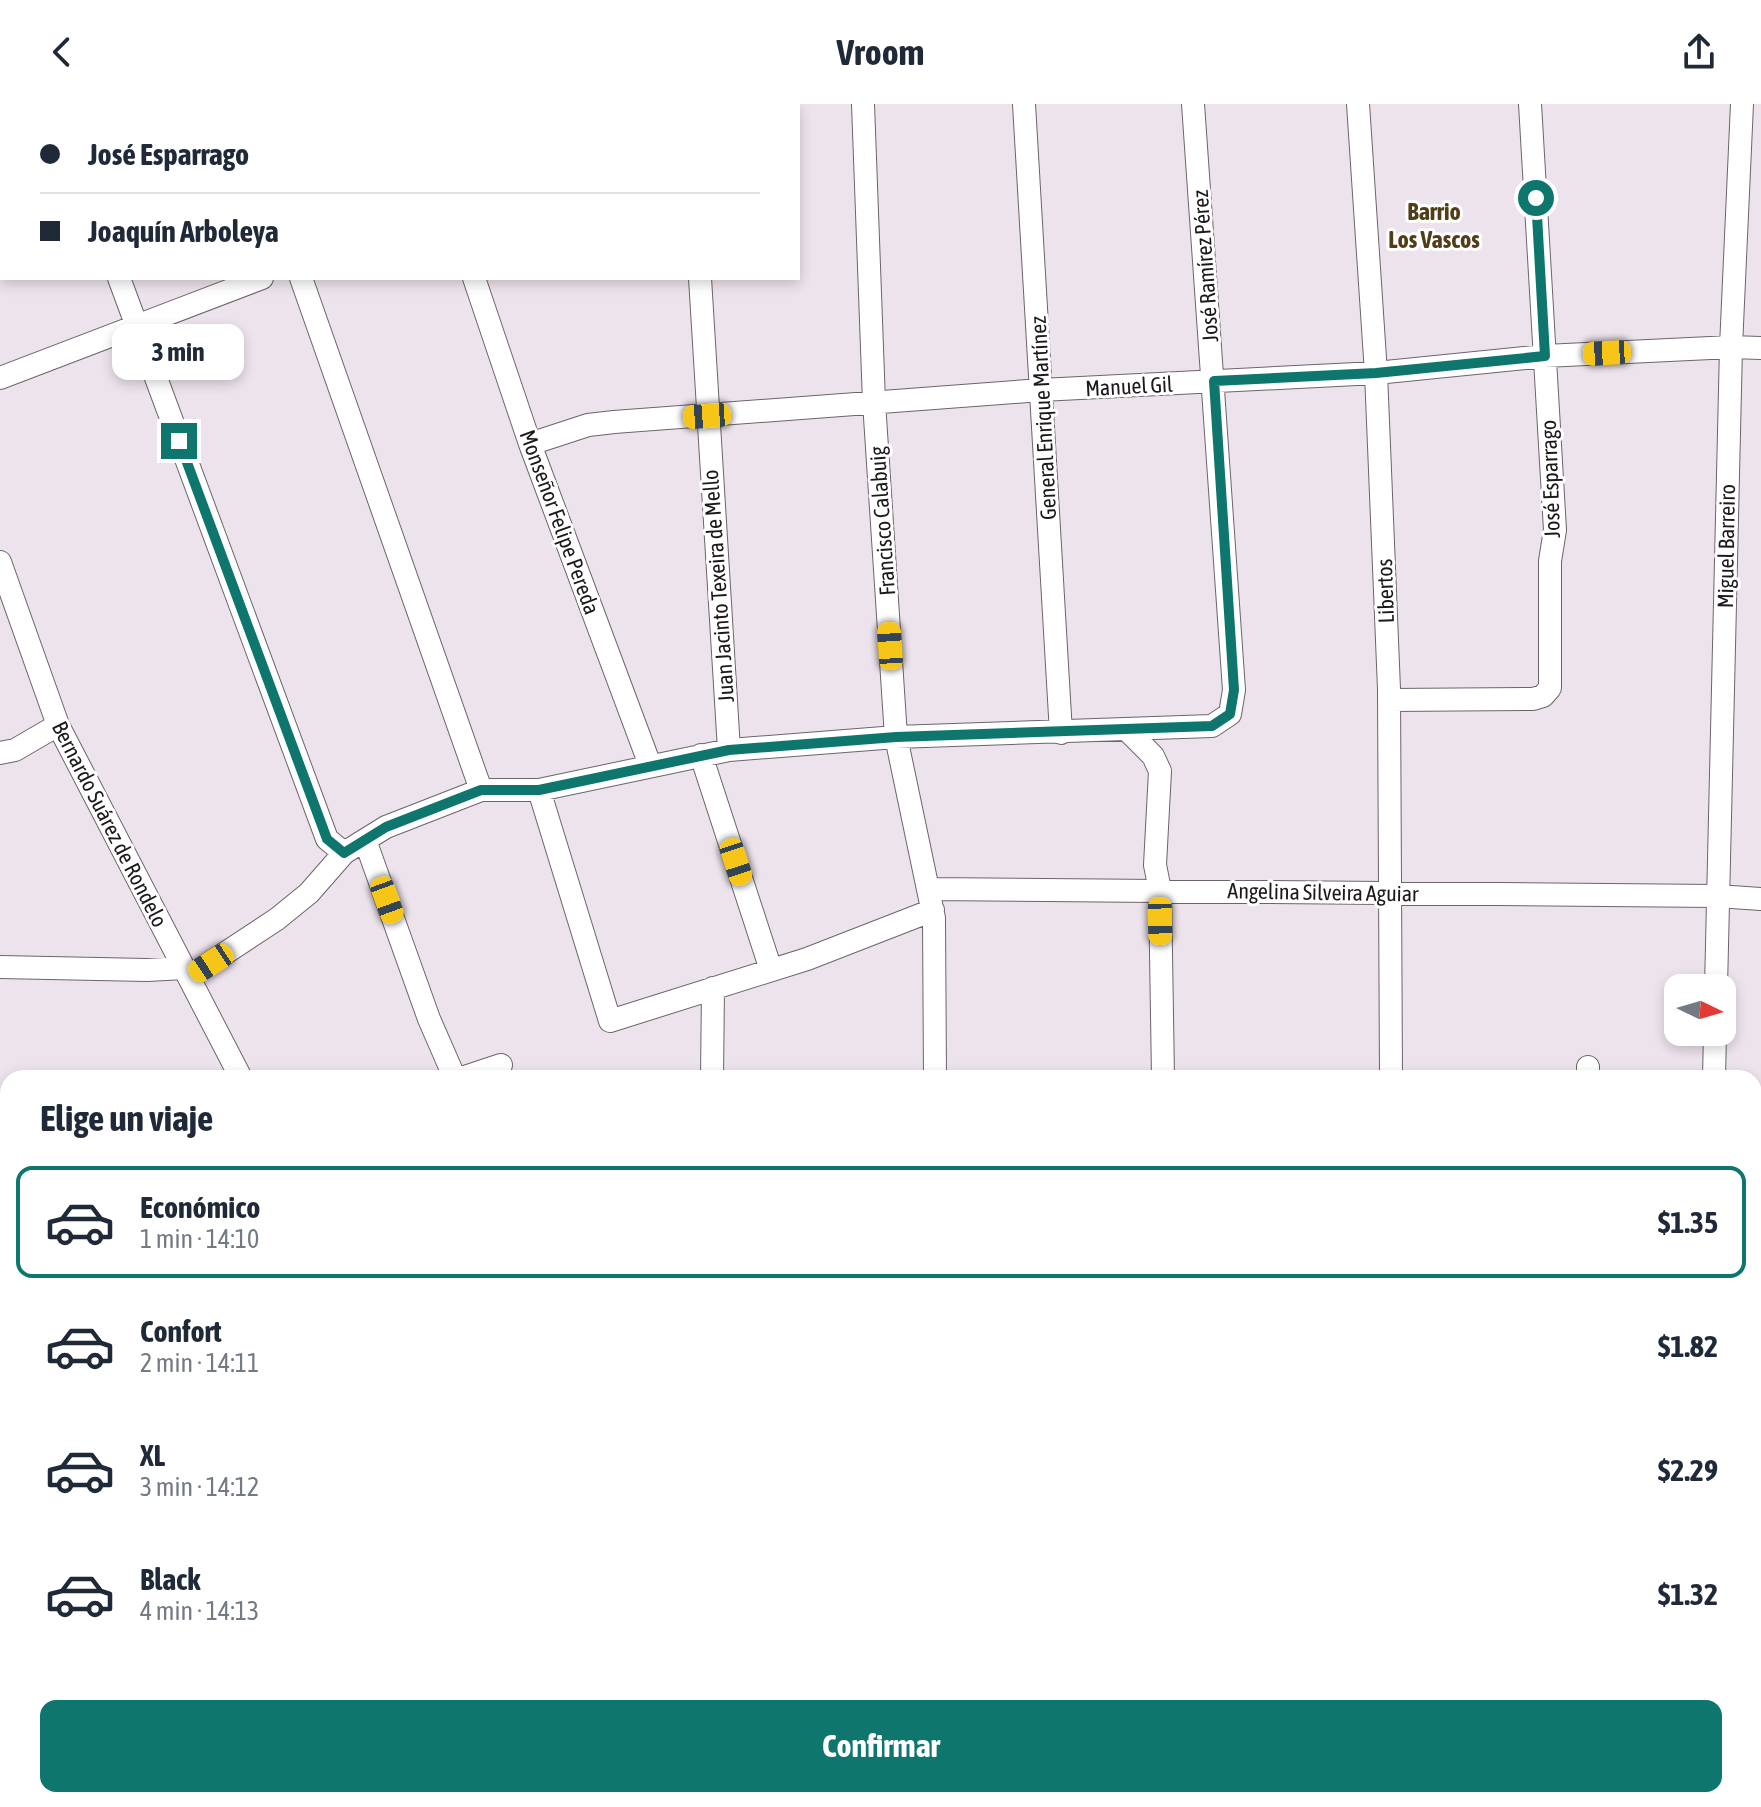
<!DOCTYPE html>
<html lang="es">
<meta charset="utf-8">
<style>
:root{--surface:#fff;--page:#f6f6f7;--text:#1f2937;--muted:#747a83;--line:#e0e1e3;--accent:#0f766e}
body{margin:0;font-family:"Asap Condensed",sans-serif;background:var(--page);color:var(--text);height:100vh;display:flex;flex-direction:column;font-size:30px;white-space:nowrap}
*{box-sizing:border-box;margin:0}
p{font-size:26px;color:var(--muted)}
.icon{flex:none;width:44px;height:44px;fill:none;stroke:currentColor;stroke-width:2;stroke-linecap:round;stroke-linejoin:round}
.map{position:relative;flex:1;overflow:hidden}
.drawer{position:absolute;left:0px;top:966px;width:1762px;height:738px;display:flex;flex-direction:column;background:var(--surface);border-radius:24px 24px 0 0;box-shadow:0 4px 12px #0003}
.drawer>*{flex:none}
.hud{position:absolute;left:0px;top:0px;width:800px;height:176px;box-shadow:0 4px 12px #0003;display:grid;align-content:center;height:176px;padding:0 40px;background:var(--surface)}
.needle{width:52px;rotate:95deg}
.buttons{position:absolute;left:1664px;top:870px;display:grid;gap:16px}
.buttons a{display:grid;place-items:center;width:72px;height:72px;border-radius:16px;background:var(--surface);box-shadow:0 4px 12px #0003;font-size:40px}
.end{position:absolute;width:36px;height:36px;margin:-18px;border:10px solid #0f766e;background:#fff;box-shadow:0 0 0 4px #fff}
.from{border-radius:50%}
.bubble{position:absolute;height:56px;border-radius:16px;background:var(--surface);box-shadow:0 4px 12px #0003;font-size:26px;font-weight:700;line-height:56px;text-align:center}
.car{position:absolute;width:24px;height:48px;margin:-24px -12px;border-radius:10px;box-shadow:0 0 6px 2px #0007;background:linear-gradient(#f5c518 24%,#345 0 40%,#f5c518 0 76%,#345 0 86%,#f5c518 0)}
.hud b{display:flex;align-items:center;gap:28px;height:76px;font-size:30px}
.hud b+b{border-top:2px solid var(--line)}
.hud i{width:20px;height:20px;background:var(--text)}
ul{padding:0;list-style:none}
li{display:flex;align-items:center;gap:24px;height:112px;margin:0 16px 12px;padding:0 24px;border:4px solid transparent;border-radius:16px}
li div{flex:1}
li b{display:block;font-size:30px}
li em{font-style:normal;font-weight:700}
li.selected{border-color:var(--accent)}
li>.icon{width:72px;height:72px;stroke-width:1.5}
h2{padding:0 40px;font-size:36px;line-height:96px}
.cta{display:flex;gap:16px;margin-top:auto;padding:16px 40px}
.cta a{flex:1;height:92px;border-radius:16px;background:var(--accent);color:#fff;font-size:32px;font-weight:700;line-height:92px;text-align:center}
header{display:flex;justify-content:space-between;align-items:center;height:104px;padding:0 40px;background:var(--surface);font-size:36px;font-weight:700}
.map>svg:first-child{display:block}
.lines{fill:none;stroke-linecap:round;stroke-linejoin:round}
.minor-casing{stroke:#6d646b;stroke-width:24}
.minor{stroke:#fff;stroke-width:22}
.route{stroke:#0f766e;stroke-width:10}
.labels{text-anchor:middle;stroke-width:6;stroke-linejoin:round;paint-order:stroke}
.street-label{font-size:22px;fill:#1c191c;stroke:#fff}
.neighbourhood-label{font-size:24px;font-weight:bold;fill:#513d17;stroke:#fff}
</style>
<header><svg class="icon" aria-label="back" viewBox="0 0 24 24"><path d="M15 5l-7 7 7 7"/></svg>Vroom<svg class="icon" aria-label="share" viewBox="0 0 24 24"><path d="M12 15V3M7 8l5-5 5 5M5 13v7h14v-7"/></svg></header>
<div class="map">
<svg width="1761" height="1703" viewBox="0 0 1761 1703">
<rect width="100%" height="100%" fill="#ede3ec"/>
<g class="lines">
<defs>
<path id="minor" d="M55,0l1,2
M236,0l1,2
M416,0l1,2
M693,0v2
M863,0l11,298 22,335 38,181 1,160
M1024,0l37,629
M1358,0l18,269 13,316 2,389
M119,174l208,561 17,14
M301,174l180,512
M474,174l56,166 120,321
M700,174l29,472
M0,274l262,-100
M530,340l58,-19 26,-3 427,-32 335,-17 169,-17 186,-9 30,1
M0,458l58,163 183,353
M1389,596l144,-1 10,-3 7,-8v-127l5,-31 -25,-426
M1127,626l26,26 7,15 -5,94 5,25 3,188
M0,649l15,-3 43,-25
M701,651l70,215
M539,686l71,231 197,-62 126,-49
M365,736l64,179 24,55 9,4 39,-13
M930,785l787,7 44,3
M0,863l147,3 37,-2
M189,873l88,-58 32,-26 35,-40 42,-26 95,-37h58l190,-40 167,-13 316,-11 18,-12 4,-24 -41,-586
M1716,884l15,-641 11,-243
M1588,963v11
M712,974l1,-90
M1714,974l1,-46
M1754,1092l7,1
M0,1242h8
M1754,1343l7,1
M1754,1608l7,2
M380,1696l1,7
M1713,1696v7
M703,1703v-7
M934,1703v-7
M1162,1703v-7
M1385,1703v-7"/>
</defs>
<!-- minor casing -->
<use href="#minor" class="minor-casing"/>
<!-- minor -->
<use href="#minor" class="minor"/>
</g>
<g class="lines">
<!-- route -->
<path class="route" d="M179,337l148,398 17,14 42,-26 95,-37h58l190,-40 167,-13 316,-11 18,-12 4,-24 -20,-309 162,-8 169,-17 -9,-158"/>
</g>
<g class="labels">
<!-- street labels -->
<g class="street-label">
<text transform="translate(1205 162) rotate(-94)" y="8">José Ramírez Pérez</text>
<text transform="translate(1129 282) rotate(-3)" y="8">Manuel Gil</text>
<text transform="translate(1043 314) rotate(-93)" y="8">General Enrique Martínez</text>
<text transform="translate(1550 375) rotate(-92)" y="8">José Esparrago</text>
<text transform="translate(882 417) rotate(-94)" y="8">Francisco Calabuig</text>
<text transform="translate(560 418) rotate(70)" y="8">Monseñor Felipe Pereda</text>
<text transform="translate(1726 442) rotate(-89)" y="8">Miguel Barreiro</text>
<text transform="translate(718 482) rotate(-94)" y="8">Juan Jacinto Texeira de Mello</text>
<text transform="translate(1385 487) rotate(-92)" y="8">Libertos</text>
<text transform="translate(110 720) rotate(63)" y="8">Bernardo Suárez de Rondelo</text>
<text transform="translate(1323 788) rotate(1)" y="8">Angelina Silveira Aguiar</text>
</g>
<!-- neighbourhood labels -->
<g class="neighbourhood-label">
<text x="1434" y="116">Barrio<tspan x="1434" dy="28">Los Vascos</tspan></text>
</g>
</g>
</svg>
<div class="buttons">
<a><svg class="needle" viewBox="-14 -14 28 28"><path d="M0-13l5 13h-10z" fill="#e53935"/><path d="M0 13l5-13h-10z" fill="#747a83"/></svg></a>
</div>
<i class="end from" style="left:1536px;top:94px"></i>
<i class="end" style="left:179px;top:337px"></i>
<div class="bubble" style="left:112px;top:220px;width:132px">3 min</div>
<i class="car" style="left:1607px;top:249px;rotate:267deg"></i>
<i class="car" style="left:707px;top:312px;rotate:266deg"></i>
<i class="car" style="left:890px;top:542px;rotate:356deg"></i>
<i class="car" style="left:736px;top:758px;rotate:162deg"></i>
<i class="car" style="left:387px;top:796px;rotate:160deg"></i>
<i class="car" style="left:1160px;top:817px;rotate:179deg"></i>
<i class="car" style="left:211px;top:859px;rotate:237deg"></i>
<div class="hud">
<b><i class="from"></i>José Esparrago</b>
<b><i></i>Joaquín Arboleya</b>
</div>
<section class="drawer">
<h2>Elige un viaje</h2>
<ul>
<li class="selected"><svg class="icon" aria-label="car" viewBox="0 0 24 24"><path d="M5 17H2v-5l4-1 3-4h7l3 4 3 1v5h-3M9 17h6M6 11h13"/><circle cx="7" cy="17" r="2"/><circle cx="17" cy="17" r="2"/></svg><div><b>Económico</b><p>1 min · 14:10</p></div><em>$1.35</em></li>
<li><svg class="icon" aria-label="car" viewBox="0 0 24 24"><path d="M5 17H2v-5l4-1 3-4h7l3 4 3 1v5h-3M9 17h6M6 11h13"/><circle cx="7" cy="17" r="2"/><circle cx="17" cy="17" r="2"/></svg><div><b>Confort</b><p>2 min · 14:11</p></div><em>$1.82</em></li>
<li><svg class="icon" aria-label="car" viewBox="0 0 24 24"><path d="M5 17H2v-5l4-1 3-4h7l3 4 3 1v5h-3M9 17h6M6 11h13"/><circle cx="7" cy="17" r="2"/><circle cx="17" cy="17" r="2"/></svg><div><b>XL</b><p>3 min · 14:12</p></div><em>$2.29</em></li>
<li><svg class="icon" aria-label="car" viewBox="0 0 24 24"><path d="M5 17H2v-5l4-1 3-4h7l3 4 3 1v5h-3M9 17h6M6 11h13"/><circle cx="7" cy="17" r="2"/><circle cx="17" cy="17" r="2"/></svg><div><b>Black</b><p>4 min · 14:13</p></div><em>$1.32</em></li>
</ul>
<div class="cta"><a>Confirmar</a></div>
</section>
</div>
